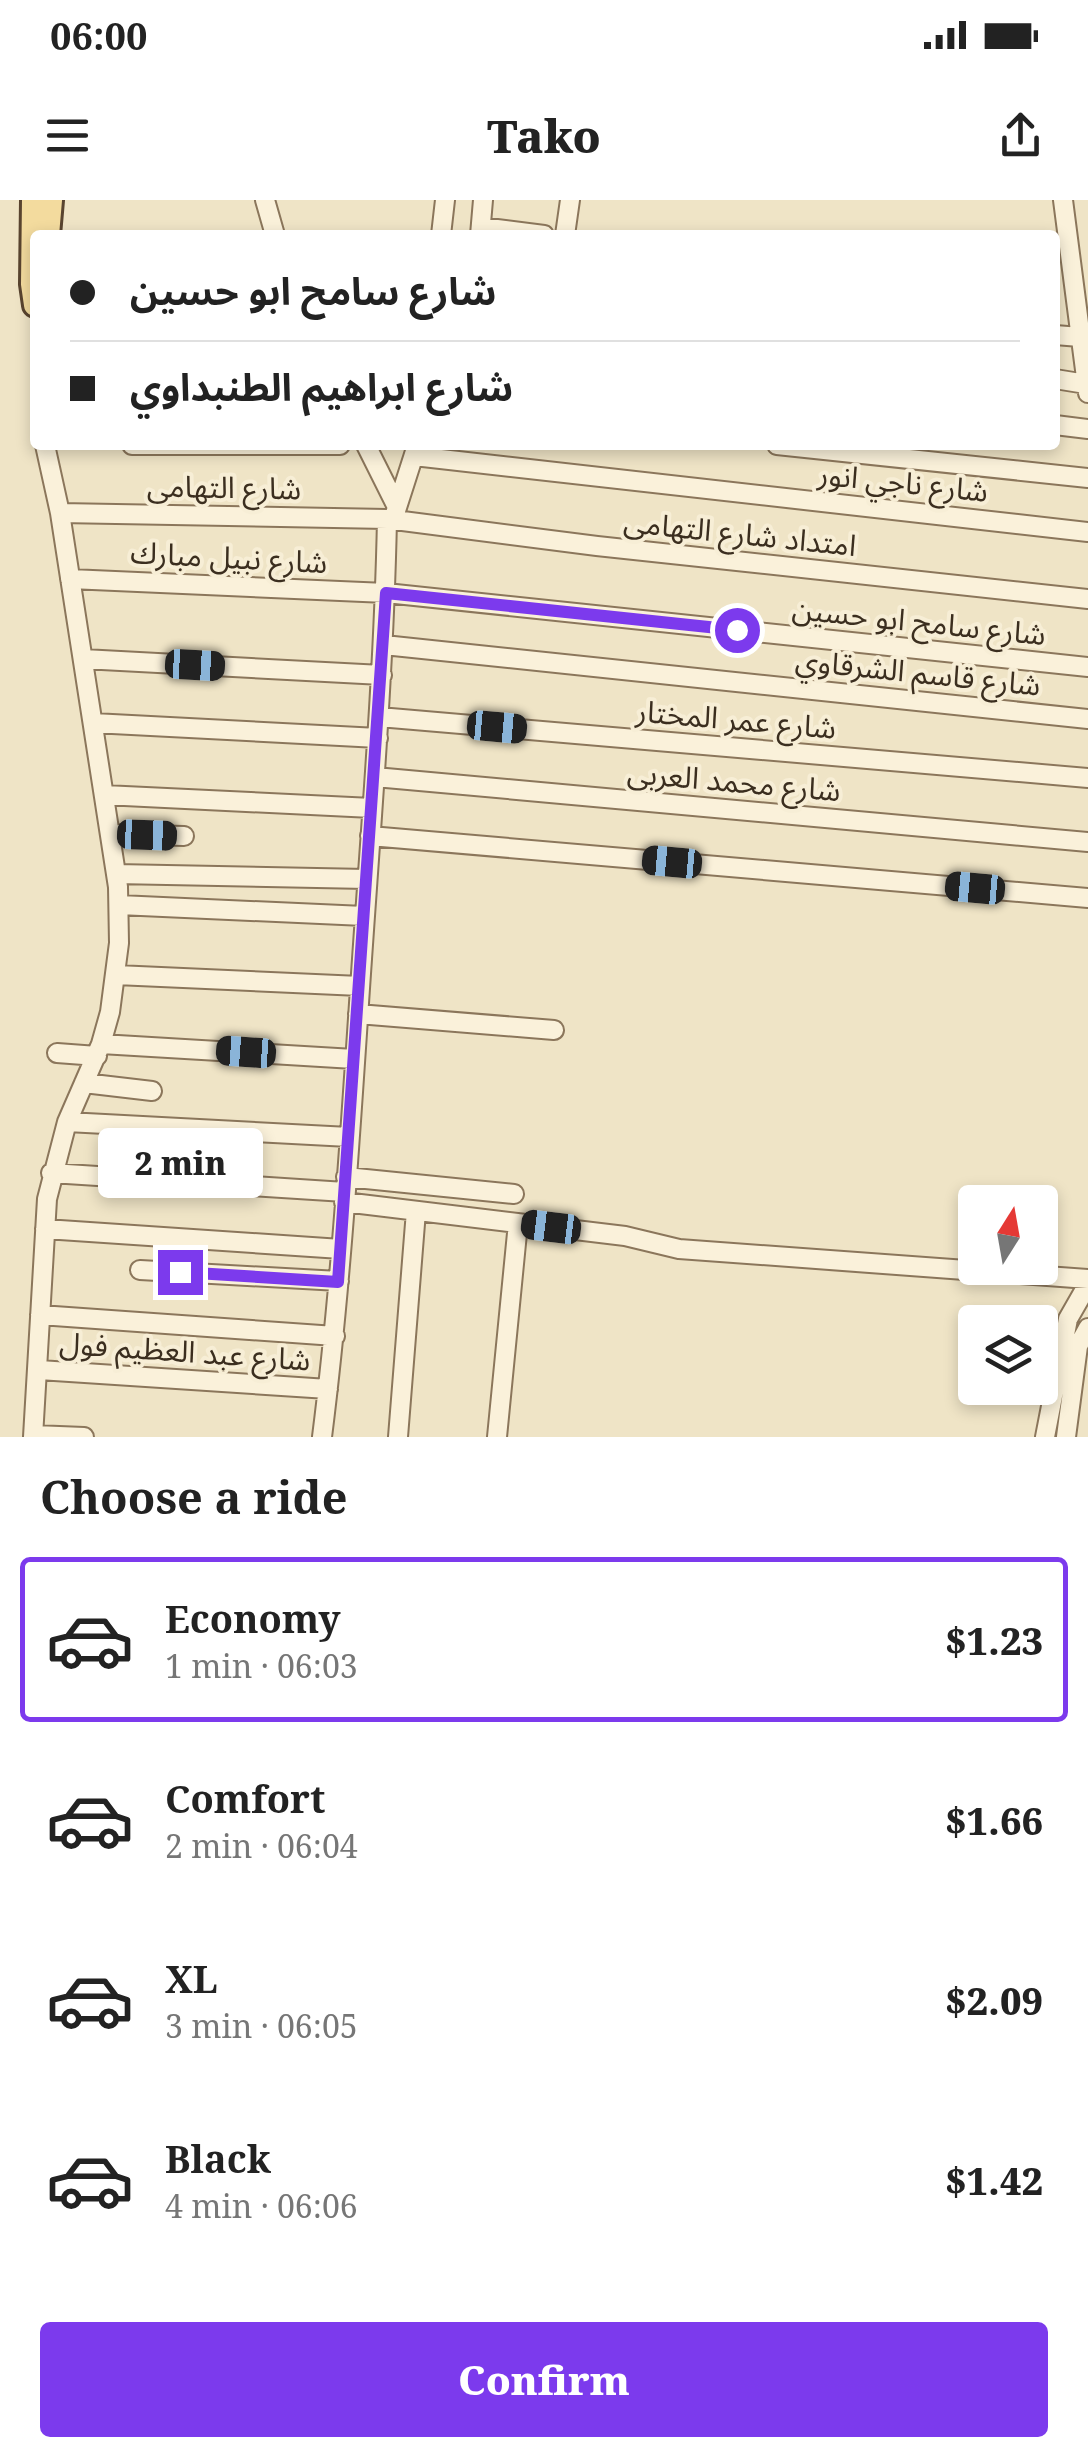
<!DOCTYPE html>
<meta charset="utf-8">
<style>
:root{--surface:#fff;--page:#f2f2f2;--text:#222;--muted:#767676;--line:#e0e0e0;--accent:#7c3aed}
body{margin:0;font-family:"Noto Serif","Noto Sans Arabic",serif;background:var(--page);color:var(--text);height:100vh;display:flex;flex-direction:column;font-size:38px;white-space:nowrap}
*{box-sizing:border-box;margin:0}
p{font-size:32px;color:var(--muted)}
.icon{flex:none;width:55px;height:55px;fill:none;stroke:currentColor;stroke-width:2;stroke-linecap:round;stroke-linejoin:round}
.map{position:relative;height:1237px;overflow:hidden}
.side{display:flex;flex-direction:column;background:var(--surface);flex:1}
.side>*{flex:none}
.guide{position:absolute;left:30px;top:30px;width:1030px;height:220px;border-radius:10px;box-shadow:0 5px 15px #0003;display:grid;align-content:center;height:220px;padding:0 40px;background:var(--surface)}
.needle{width:65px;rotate:11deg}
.tools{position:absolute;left:958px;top:985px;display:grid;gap:20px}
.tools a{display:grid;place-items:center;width:100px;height:100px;border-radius:10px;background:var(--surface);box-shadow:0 5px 15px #0003;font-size:50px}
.end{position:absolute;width:45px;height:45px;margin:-22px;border:12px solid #7c3aed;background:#fff;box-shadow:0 0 0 5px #fff}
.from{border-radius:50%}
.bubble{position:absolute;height:70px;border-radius:10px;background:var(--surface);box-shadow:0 5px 15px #0003;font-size:32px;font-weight:800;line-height:70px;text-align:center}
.car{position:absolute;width:30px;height:60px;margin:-30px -15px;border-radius:12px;box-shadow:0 0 8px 2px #0007;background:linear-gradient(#222 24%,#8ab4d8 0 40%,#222 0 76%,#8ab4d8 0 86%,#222 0)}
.guide b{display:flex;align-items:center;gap:35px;height:95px;font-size:38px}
.guide b+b{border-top:2px solid var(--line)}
.guide i{width:25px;height:25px;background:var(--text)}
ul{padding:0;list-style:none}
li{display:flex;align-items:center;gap:30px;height:165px;margin:0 20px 15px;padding:0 20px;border:5px solid transparent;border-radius:10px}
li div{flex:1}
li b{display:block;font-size:38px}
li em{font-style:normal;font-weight:800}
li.active{border-color:var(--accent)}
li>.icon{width:90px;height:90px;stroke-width:1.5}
h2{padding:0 40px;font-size:45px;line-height:120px}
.cta{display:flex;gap:20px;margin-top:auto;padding:20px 40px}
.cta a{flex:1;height:115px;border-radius:10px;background:var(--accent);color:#fff;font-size:40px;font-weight:800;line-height:115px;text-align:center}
.status{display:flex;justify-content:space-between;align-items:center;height:70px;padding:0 50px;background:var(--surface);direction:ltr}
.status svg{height:28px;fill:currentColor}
header{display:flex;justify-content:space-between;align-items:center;height:130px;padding:0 40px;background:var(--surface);font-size:45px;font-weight:800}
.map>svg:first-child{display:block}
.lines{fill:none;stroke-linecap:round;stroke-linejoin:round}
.minor-casing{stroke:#8b765b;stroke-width:22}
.major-casing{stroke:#59442f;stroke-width:28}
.minor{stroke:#faf1da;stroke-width:18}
.major{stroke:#f3db9e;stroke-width:22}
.route{stroke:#7c3aed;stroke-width:12}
.labels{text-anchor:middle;stroke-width:8;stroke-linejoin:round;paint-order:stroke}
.street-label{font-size:30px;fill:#3b2e1f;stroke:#f7eed6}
</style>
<div class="status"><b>06:00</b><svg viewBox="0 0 49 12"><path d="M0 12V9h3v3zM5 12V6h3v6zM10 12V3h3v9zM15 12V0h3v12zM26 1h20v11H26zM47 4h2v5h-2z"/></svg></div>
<header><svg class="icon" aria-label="menu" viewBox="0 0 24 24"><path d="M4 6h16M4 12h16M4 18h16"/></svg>Tako<svg class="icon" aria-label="share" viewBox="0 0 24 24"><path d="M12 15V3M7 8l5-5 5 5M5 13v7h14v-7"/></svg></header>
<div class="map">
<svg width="1088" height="1237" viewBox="0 0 1088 1237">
<rect width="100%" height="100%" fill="#efe4c6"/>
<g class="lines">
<defs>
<path id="minor" d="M265,0l10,35
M1063,0l25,193
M481,27l63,8
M441,35l4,-35
M480,35l3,-35
M565,35l5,-35
M1055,135l25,2
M1055,179l31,5
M1055,225l33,4
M132,245h208
M366,245l31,62
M777,245l311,33
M414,256l674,76
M60,313l327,6 210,27 491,53
M393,320l24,-75
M70,379l316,14 702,74
M384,445l704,74
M83,459l299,16
M379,517l709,61
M93,523l285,15
M375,577l713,65
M104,595l268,13
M110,634l74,2
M370,636l718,62
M116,674l251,5
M119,705l245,11
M116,775l244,11
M358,814l196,16
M101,844l253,15
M57,853l40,3
M84,883l68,8
M67,922l282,15
M51,973l294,19
M346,977l168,17
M344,1002l281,34 54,13 409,30
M45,1029l296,20
M140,1070l199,11
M40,1115l295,21
M39,1170l289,19
M34,1235l50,2
M33,1237l14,-238 20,-77 34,-78 9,-32 9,-69 -1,-56 -58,-374 -15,-68
M322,1237c20,-158 29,-318 40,-478 10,-146 22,-293 25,-440
M398,1237l18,-226
M497,1237l21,-214
M1045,1237l23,-118 20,-35
M1066,1237l12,-91 10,-18"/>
<path id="major" d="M33,0l-1,84 3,21
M48,35l3,-35"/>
</defs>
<!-- minor casing -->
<use href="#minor" class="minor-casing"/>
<!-- major casing -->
<use href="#major" class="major-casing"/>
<!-- minor -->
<use href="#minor" class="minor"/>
<!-- major -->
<use href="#major" class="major"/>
</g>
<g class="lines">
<!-- route -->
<path class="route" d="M180,1072l158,10 48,-689 351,37"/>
</g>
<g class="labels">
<!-- street labels -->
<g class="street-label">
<text transform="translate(903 283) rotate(6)" y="10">شارع ناجي انور</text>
<text transform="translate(224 288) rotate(1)" y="10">شارع التهامى</text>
<text transform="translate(740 334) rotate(6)" y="10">امتداد شارع التهامى</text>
<text transform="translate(229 358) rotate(3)" y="10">شارع نبيل مبارك</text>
<text transform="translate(919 422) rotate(6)" y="10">شارع سامح ابو حسين</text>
<text transform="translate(918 473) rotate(6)" y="10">شارع قاسم الشرقاوي</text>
<text transform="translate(736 520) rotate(5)" y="10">شارع عمر المختار</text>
<text transform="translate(734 582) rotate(5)" y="10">شارع محمد العربى</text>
<text transform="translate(185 1152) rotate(4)" y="10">شارع عبد العظيم فول</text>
</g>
</g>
</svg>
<div class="tools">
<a><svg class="needle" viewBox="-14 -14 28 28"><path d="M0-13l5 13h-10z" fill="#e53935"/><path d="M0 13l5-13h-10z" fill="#767676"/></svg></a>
<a><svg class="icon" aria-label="layers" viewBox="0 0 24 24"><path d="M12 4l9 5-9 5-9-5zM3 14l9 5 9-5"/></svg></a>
</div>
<i class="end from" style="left:737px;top:430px"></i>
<i class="end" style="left:180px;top:1072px"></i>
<div class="bubble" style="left:98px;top:928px;width:165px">2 min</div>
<i class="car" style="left:195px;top:465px;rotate:93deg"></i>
<i class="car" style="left:497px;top:527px;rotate:95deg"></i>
<i class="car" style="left:147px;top:635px;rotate:92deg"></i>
<i class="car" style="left:672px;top:662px;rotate:275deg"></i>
<i class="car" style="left:975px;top:688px;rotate:275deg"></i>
<i class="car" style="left:246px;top:852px;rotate:274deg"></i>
<i class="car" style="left:551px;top:1027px;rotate:277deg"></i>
<div class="guide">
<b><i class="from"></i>شارع سامح ابو حسين</b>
<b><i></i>شارع ابراهيم الطنبداوي</b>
</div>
</div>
<section class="side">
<h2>Choose a ride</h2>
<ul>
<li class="active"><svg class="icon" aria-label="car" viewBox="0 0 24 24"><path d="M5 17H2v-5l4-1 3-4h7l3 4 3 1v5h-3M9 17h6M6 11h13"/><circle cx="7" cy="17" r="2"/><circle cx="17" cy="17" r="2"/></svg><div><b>Economy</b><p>1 min · 06:03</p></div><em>$1.23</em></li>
<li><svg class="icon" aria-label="car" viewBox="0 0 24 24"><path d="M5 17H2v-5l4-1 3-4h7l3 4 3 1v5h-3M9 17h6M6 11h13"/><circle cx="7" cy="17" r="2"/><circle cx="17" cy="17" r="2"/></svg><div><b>Comfort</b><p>2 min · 06:04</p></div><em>$1.66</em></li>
<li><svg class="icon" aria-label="car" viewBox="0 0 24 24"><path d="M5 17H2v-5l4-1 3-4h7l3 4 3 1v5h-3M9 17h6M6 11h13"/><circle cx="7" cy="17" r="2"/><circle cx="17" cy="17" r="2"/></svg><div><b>XL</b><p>3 min · 06:05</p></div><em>$2.09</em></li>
<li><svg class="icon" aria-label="car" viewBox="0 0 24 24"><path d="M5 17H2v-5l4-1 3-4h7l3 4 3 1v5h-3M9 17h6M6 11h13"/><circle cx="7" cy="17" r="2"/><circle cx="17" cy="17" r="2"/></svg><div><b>Black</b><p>4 min · 06:06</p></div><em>$1.42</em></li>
</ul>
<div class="cta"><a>Confirm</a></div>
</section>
